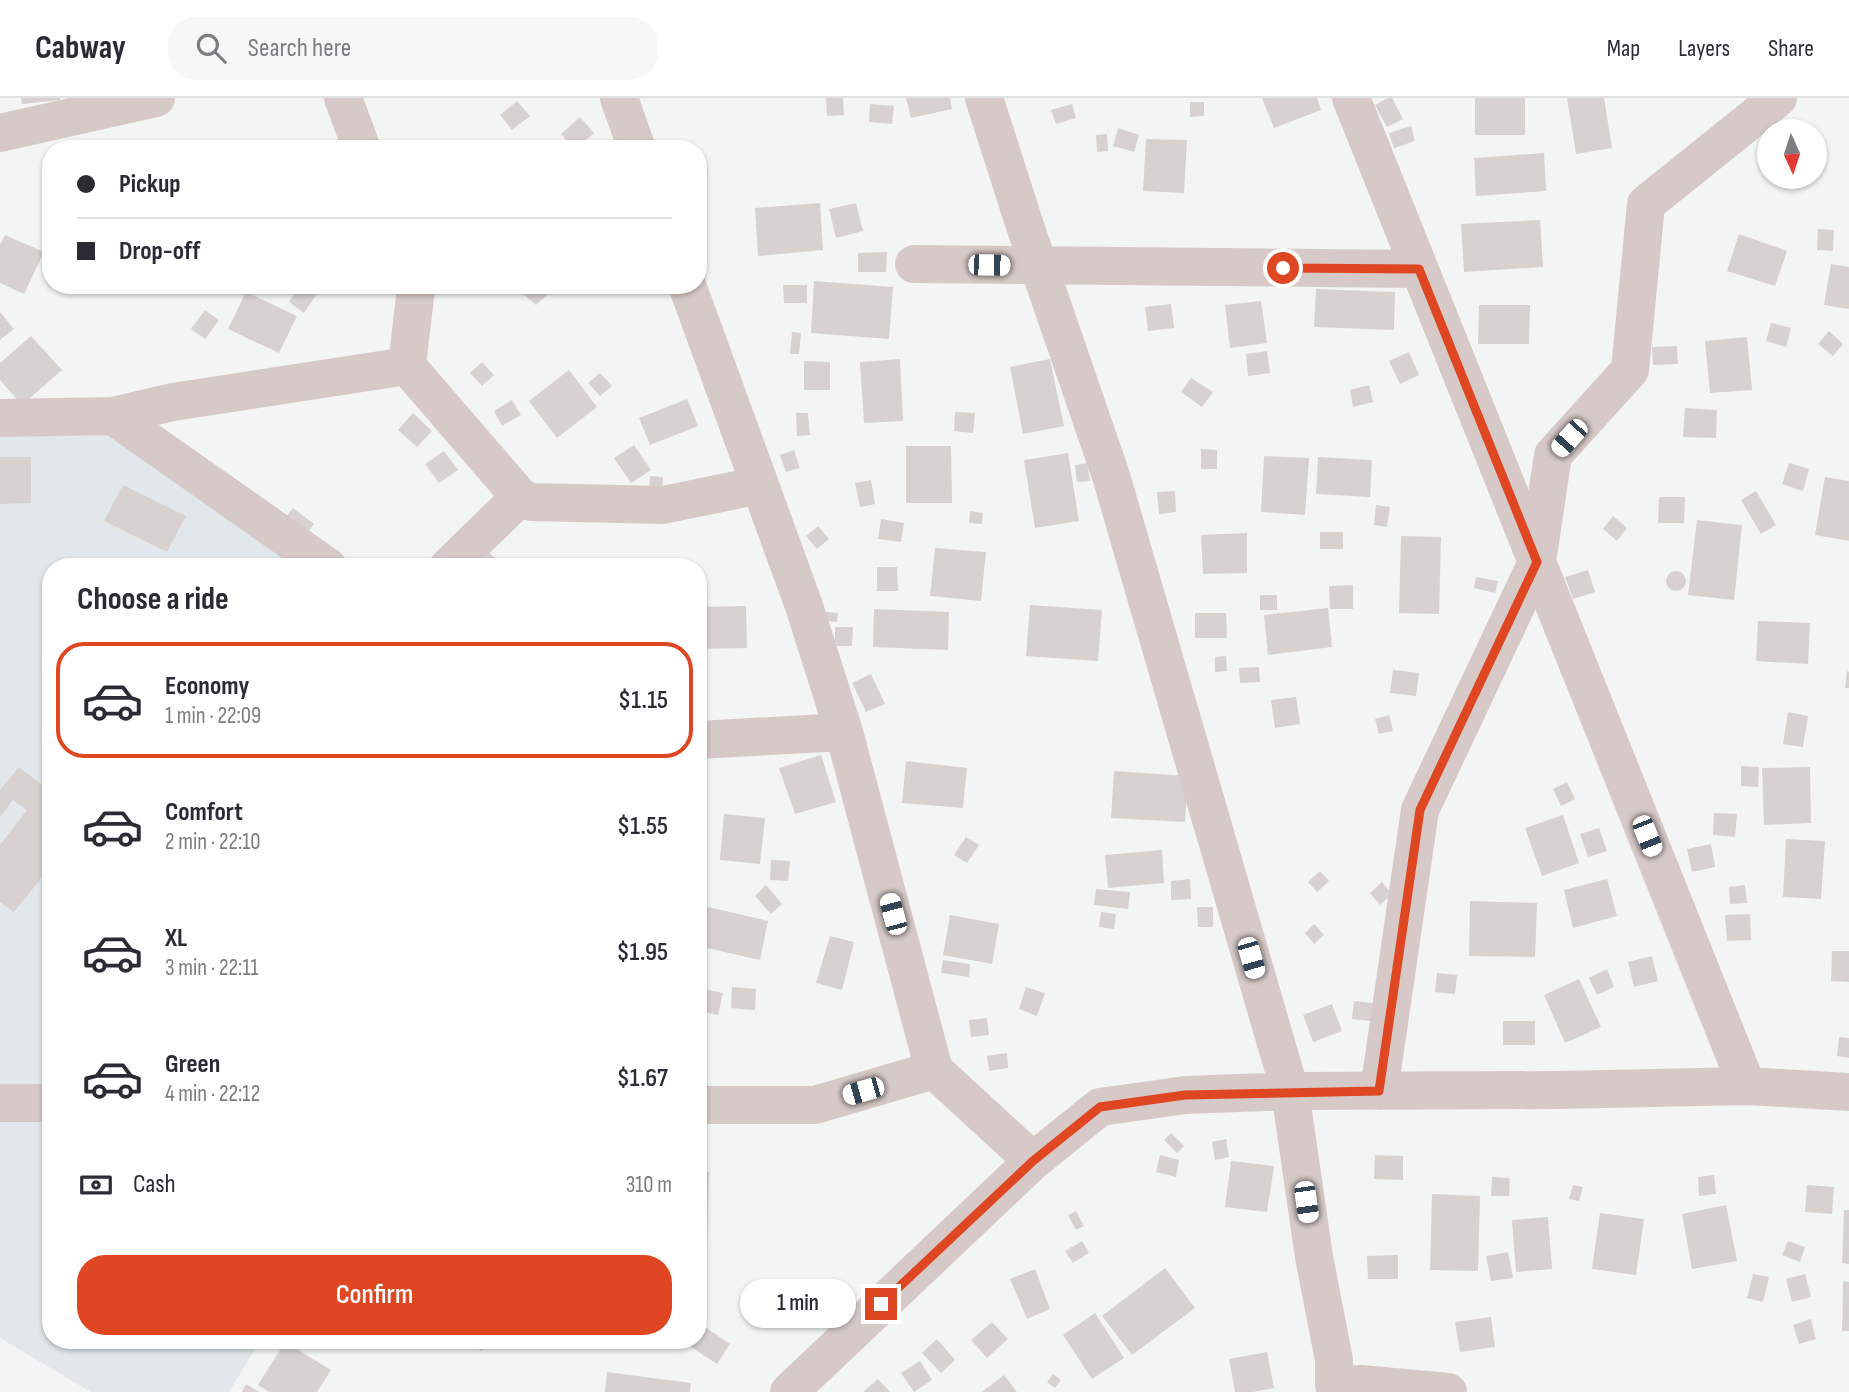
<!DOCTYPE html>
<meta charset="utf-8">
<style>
:root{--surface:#fff;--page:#f7f7f7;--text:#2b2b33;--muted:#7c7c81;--line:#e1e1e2;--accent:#df4622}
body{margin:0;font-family:"Sofia Sans Condensed",sans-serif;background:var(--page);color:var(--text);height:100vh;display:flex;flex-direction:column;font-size:26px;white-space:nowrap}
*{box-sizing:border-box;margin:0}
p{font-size:23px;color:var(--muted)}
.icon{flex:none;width:38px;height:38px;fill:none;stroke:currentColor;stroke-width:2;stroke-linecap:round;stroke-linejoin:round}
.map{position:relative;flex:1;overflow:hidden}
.side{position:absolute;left:42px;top:460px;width:665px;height:791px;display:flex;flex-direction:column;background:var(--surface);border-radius:28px;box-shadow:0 2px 5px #0004}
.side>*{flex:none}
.hud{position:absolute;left:42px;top:42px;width:665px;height:154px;border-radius:28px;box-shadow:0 2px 5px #0004;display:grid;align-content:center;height:154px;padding:0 35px;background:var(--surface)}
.needle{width:46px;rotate:177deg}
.tools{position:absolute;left:1757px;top:21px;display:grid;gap:14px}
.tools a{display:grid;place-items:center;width:70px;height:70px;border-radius:50%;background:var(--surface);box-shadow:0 2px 5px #0004;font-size:35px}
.end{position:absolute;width:32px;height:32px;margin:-16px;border:9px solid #df4622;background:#fff;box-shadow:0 0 0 4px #fff}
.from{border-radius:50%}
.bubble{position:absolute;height:49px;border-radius:24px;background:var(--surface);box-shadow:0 2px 5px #0004;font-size:23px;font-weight:600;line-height:49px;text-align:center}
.car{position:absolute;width:21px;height:42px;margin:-21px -10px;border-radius:9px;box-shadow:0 0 5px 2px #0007;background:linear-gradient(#fff 24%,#345 0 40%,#fff 0 76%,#345 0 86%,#fff 0)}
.hud b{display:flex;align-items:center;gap:24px;height:66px;font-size:26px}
.hud b+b{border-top:2px solid var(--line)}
.hud i{width:18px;height:18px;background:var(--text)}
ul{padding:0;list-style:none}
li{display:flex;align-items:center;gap:21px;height:116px;margin:0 14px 10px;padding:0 21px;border:4px solid transparent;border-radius:28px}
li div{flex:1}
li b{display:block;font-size:26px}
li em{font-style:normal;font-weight:600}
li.active{border-color:var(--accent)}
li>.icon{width:63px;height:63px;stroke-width:1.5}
h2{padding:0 35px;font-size:32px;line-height:84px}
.pay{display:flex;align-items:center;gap:18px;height:77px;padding:0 35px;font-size:26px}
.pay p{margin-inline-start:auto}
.cta{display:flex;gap:14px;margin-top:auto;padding:14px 35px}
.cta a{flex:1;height:80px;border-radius:28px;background:var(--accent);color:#fff;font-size:28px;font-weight:600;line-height:80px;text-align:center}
header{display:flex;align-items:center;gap:42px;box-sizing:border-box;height:98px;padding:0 35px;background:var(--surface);border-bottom:2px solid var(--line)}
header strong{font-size:33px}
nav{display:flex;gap:38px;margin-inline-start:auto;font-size:24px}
.search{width:490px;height:63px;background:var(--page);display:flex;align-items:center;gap:18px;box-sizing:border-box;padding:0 24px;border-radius:28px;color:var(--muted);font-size:26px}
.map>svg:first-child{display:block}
.commercial{fill:#e1e7ea}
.building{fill:#d7d2d0}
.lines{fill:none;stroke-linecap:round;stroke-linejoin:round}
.minor{stroke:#d6c9c7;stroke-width:38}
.route{stroke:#df4622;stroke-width:9}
</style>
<header>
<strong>Cabway</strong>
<div class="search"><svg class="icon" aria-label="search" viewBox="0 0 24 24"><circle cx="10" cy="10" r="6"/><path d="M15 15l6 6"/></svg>Search here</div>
<nav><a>Map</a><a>Layers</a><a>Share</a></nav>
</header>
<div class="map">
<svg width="1849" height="1294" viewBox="0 0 1849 1294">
<rect width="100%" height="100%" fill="#f3f5f4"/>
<!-- commercial -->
<path class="commercial" d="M104,312l246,157h-299v773l209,1 -31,51h-138l-91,-54v-912z"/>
<!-- building -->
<path class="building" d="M21,0h39v2l-38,4z
M826,0h17l1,17 -17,1z
M906,0h44l2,11 -41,9z
M1262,0h55l4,12 -47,18z
M1388,0h4l11,21 -16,8 -12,-22z
M1475,0h50v37h-50z
M1567,0h37l8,50 -36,6z
M517,3l13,15 -18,14 -12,-15z
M1190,4h14v14l-14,1z
M870,6l24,2 -2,18 -23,-2z
M1072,6l4,14 -20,6 -5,-14z
M580,19l14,16 -18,16h-2l-13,-15z
M1411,28l4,15 -21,7 -5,-15z
M1118,30l21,7 -5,17 -21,-6z
M1107,36l1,17 -11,1 -1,-17z
M1146,41l41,1 -3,53 -41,-2z
M1544,55l2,38 -70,5 -2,-38z
M820,105l3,47 -65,6 -3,-48z
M856,105l7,28 -27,7 -7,-29z
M1540,122l3,47 -79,5 -3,-48z
M1818,131l16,1 -1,21 -16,-1z
M1739,136l48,17 -12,35 -48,-15z
M5,137l39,17 -20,42 -24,-11v-38z
M887,154l-1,20h-28v-19z
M1831,166l18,3v42l-25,-4z
M814,183l79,6 -4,52 -78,-6z
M300,187h3l13,10 -12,18 -15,-11z
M534,187h7l8,8 -13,12 -12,-10z
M783,187h24v18h-23z
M1316,191l79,3 -1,38 -80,-3z
M246,194l51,24 -18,37 -51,-24z
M1261,203l6,42 -37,5 -5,-43z
M1171,206l3,24 -26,3 -3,-24z
M1479,207h51l-1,39h-51z
M205,212l14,10 -14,19 -14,-10z
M0,214l14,17 -14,11z
M1771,225l20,5 -5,19 -20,-6z
M1829,233l14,13 -10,12 -15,-12z
M792,234l9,1 -2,21h-9z
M31,238l31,34 -40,35 -22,-25v-17z
M1747,239l5,53 -42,3 -5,-52z
M1677,248l1,18 -25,1 -1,-18z
M1267,253l3,22 -22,3 -2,-22z
M1409,254l10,23 -19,9 -11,-23z
M900,261l3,62 -39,2 -4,-61z
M1050,261l14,67 -41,8 -13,-67z
M804,263l26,1v28h-26z
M482,264l12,13 -12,11 -12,-13z
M569,272l28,37 -40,31 -28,-37z
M600,275l12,13 -12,10 -12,-13z
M1191,280l22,14 -11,15 -21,-15z
M1369,287l4,17 -20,5 -3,-17z
M687,301l11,27 -48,19 -11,-27z
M512,302l9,15 -19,11 -8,-15z
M1685,310l32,2 -1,28 -33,-1z
M955,314l20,1 -2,20 -19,-2z
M413,315l19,18 -15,16 -19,-17z
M796,315h12l2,22 -13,1z
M634,347l17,25 -20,13 -17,-25z
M906,348h45l1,57h-46z
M1201,351l16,1v19h-16z
M794,352l6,18 -14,4 -6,-17z
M444,353l14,19 -19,13 -14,-19z
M1068,355l11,68 -44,7 -11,-68z
M1264,358l45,2 -4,57 -44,-3z
M0,359h31v46l-31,1z
M1318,359l54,3 -2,37 -54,-3z
M1087,365l3,18 -13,1 -2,-17z
M1789,365l20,6 -6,22 -21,-7z
M650,378l13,1 -1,14 -13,-1z
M1825,379l24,4v60l-34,-6z
M871,382l4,24 -15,3 -5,-24z
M123,387l63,31 -19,36 -63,-31z
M1175,393l1,21 -17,2 -2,-22z
M1756,393l20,34 -15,9 -20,-34z
M1659,399h26l-1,26h-26z
M1376,407l14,2 -3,20 -13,-2z
M293,410l21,16 -11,14 -22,-15z
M970,413l13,2 -1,11 -13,-1z
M1613,418l14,12 -10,13 -14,-12z
M881,421l23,4 -3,19 -23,-3z
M1697,422l45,5 -8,75 -46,-5z
M818,428l11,13 -12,10 -11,-13z
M1320,434h23v17h-23z
M1247,435v40l-44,1 -2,-39z
M1401,438l40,1 -2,77 -40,-1z
M935,450l51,4 -5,49 -51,-5z
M487,452l11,11 -6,6h-8l-7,-7z
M877,469h20l1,24h-21z
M1588,472l7,22 -22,7 -8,-22z
M1666 483a10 10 0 1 1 20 0a10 10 0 1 1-20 0Z
M1476,479l22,4 -3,12 -21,-5z
M1353,487v24h-23l-1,-23z
M1260,497h17v15h-17z
M1030,507l72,5 -4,51 -72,-5z
M746,508l1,42 -49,1v-42z
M1328,510l4,39 -64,8 -4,-40z
M874,511l75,3 -1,38 -75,-3z
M826,514l12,1 -1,9 -11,-1z
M1195,515h31l1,25h-32z
M1758,523l52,2 -2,41 -52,-3z
M835,529h18l-1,19h-17z
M1226,558l1,15 -12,1v-15z
M1259,569l1,15 -20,1 -1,-15z
M1393,572l26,3 -3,23 -26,-3z
M1847,573l2,1v16h-4z
M871,576l14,30 -19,8 -14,-29z
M1296,599l4,27 -25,4 -4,-28z
M1788,614l20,4 -5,31 -20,-3z
M1389,617l4,16 -14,3 -4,-15z
M821,657l15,47 -41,12 -16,-46z
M906,663l61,7 -4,40 -61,-5z
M1741,668l18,1 -1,20 -17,-1z
M19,669l32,25v74l-37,46 -14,-10v-57l27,-35 -14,-10 -13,17v-27z
M1810,669l1,56 -47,2 -2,-57z
M1114,673l74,5 -3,46 -74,-4z
M1567,684l8,17 -14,7 -8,-17z
M698,711l9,1 -3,28h-6z
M1714,715l23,1 -2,23 -22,-2z
M724,716l41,4 -5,46 -40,-4z
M1563,717l16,48 -37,13 -17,-48z
M1599,730l8,23 -19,6 -8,-23z
M966,739l13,8 -12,18 -13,-8z
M1786,741l39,2 -4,58 -38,-2z
M1711,746l4,23 -23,5 -5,-23z
M1162,752l2,33 -56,5 -3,-33z
M771,762l19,1 -2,20 -18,-1z
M1320,773l9,10 -12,11 -9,-10z
M1190,781l1,20 -20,1v-19z
M1607,781l10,37 -44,12 -9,-38z
M1382,784l10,12 -12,11 -10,-12z
M766,787l16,19 -11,10 -16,-18z
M1745,787l2,18 -17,1 -1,-17z
M1096,791l34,3 -2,17 -34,-4z
M1470,803l67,2 -2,54 -66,-1z
M704,808l64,15 -8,39 -62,-14v-14z
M1197,809h16v20h-15z
M1101,814l15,2 -2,15 -15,-2z
M1750,816l1,26 -24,1 -2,-26z
M950,817l49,9 -7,40 -49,-9z
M1314,826l10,11 -10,9 -9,-11z
M830,838l24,6 -12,48 -26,-7z
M1832,853h17v31l-18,-1z
M1652,858l6,25 -24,6 -6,-25z
M943,862l27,4 -1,13 -28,-4z
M1607,871l7,18 -17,8 -8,-17z
M1437,875l20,2 -2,19 -20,-2z
M1579,881l22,48 -36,16 -21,-48z
M732,889l24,2 -1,21 -24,-2z
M1026,889l19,6 -8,23 -18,-7z
M704,891l19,4 -5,22 -19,-4z
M1354,903l19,2 -2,18 -19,-2z
M1332,906l10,27 -29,11 -10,-27z
M987,920l2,17 -18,2 -2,-17z
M1503,923h32v24h-32z
M1839,939l10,1v20l-12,-2z
M1007,955l1,15 -19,3 -2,-15z
M1171,1035l13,13 -7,7 -13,-13z
M1226,1041l3,18 -14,3 -3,-18z
M1160,1057l19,5 -3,17 -20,-5z
M1375,1057l28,1v24l-29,-1z
M1231,1063l43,5 -7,46 -42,-5z
M698,1074h11l-2,77 -9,-1z
M1714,1077l2,19 -17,2 -1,-19z
M1492,1079l18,1 -1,18h-18z
M1573,1087l10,2 -4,14 -10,-2z
M1807,1087l27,2 -2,27 -27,-2z
M1432,1096l48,2 -2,75 -48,-1z
M1726,1107l11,56 -45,8 -10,-55z
M1844,1112h5v54l-7,-1z
M1076,1113l8,15 -8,4 -8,-15z
M1600,1115l44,6 -8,56 -44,-6z
M1548,1119l4,52 -36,3 -4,-52z
M1082,1143l7,12 -16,10 -8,-12z
M1788,1143l17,6 -5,15 -18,-7z
M1508,1154l5,26 -22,3 -5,-25z
M1398,1157v24h-30l-1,-23z
M1165,1170l30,40 -63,47 -30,-39z
M1035,1171l15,40 -23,10 -17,-40z
M1753,1176l16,3 -6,25 -16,-4z
M1805,1176l6,23 -19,5 -6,-23z
M1843,1183l6,1v49h-7z
M1095,1215l29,45 -32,21 -29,-44z
M1491,1219l4,30 -35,5 -5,-30z
M1811,1221l5,20 -17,5 -6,-19z
M992,1224l16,17 -21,19 -16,-18z
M705,1229l25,17 -13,20 -26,-17 5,-7h2v-3z
M937,1241l18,21 -14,13 -19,-20z
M459,1242h27l-4,11z
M285,1244l46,28 -14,22h-48l-11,-7z
M1267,1254l7,36 -21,4h-18l-6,-33z
M920,1263l12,19 -18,12 -13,-19z
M607,1274l84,11 -1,9h-85z
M1053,1276l8,6 -6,8 -8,-6z
M1004,1277l13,17h-35z
M878,1281l12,13h-27z
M246,1286l13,8h-17z"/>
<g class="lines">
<!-- minor -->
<path class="minor" d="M343,0l19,51
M619,0l18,51
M984,0l41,128 86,250 179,615 24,166 20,103v25l27,-1 87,8
M1351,0l396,988
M0,35l156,-35
M914,166l505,5
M414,187l2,3 -9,78 113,131 11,5 132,3 97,-20
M687,187l117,321 40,126 90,338 99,91
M113,318l215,151
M0,320l113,-2 60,-14 234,-36
M448,469l72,-70
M698,642l146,-8
M1379,993l41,-281 117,-248 16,-107 77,-85 16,-166 132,-106
M0,1005h51
M698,1007h117l119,-35
M789,1294l244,-231 67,-54 86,-12 104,-4 268,-1 189,-4 102,6"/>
</g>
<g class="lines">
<!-- route -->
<path class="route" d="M881,1206l152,-143 67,-54 85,-12 194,-4 41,-281 117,-248 -118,-293 -136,-1"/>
</g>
</svg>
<div class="tools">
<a><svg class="needle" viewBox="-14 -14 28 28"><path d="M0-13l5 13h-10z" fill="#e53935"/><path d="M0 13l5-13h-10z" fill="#7c7c81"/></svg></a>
</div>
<i class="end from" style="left:1283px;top:170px"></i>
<i class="end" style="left:881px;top:1206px"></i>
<div class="bubble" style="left:740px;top:1181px;width:116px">1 min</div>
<i class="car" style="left:989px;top:167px;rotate:91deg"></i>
<i class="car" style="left:1569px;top:340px;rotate:222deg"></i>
<i class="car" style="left:1647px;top:738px;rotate:158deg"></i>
<i class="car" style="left:893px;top:816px;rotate:345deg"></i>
<i class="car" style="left:1251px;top:860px;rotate:164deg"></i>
<i class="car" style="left:863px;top:993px;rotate:254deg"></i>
<i class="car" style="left:1306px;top:1104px;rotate:172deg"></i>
<div class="hud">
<b><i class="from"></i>Pickup</b>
<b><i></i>Drop-off</b>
</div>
<section class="side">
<h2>Choose a ride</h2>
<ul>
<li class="active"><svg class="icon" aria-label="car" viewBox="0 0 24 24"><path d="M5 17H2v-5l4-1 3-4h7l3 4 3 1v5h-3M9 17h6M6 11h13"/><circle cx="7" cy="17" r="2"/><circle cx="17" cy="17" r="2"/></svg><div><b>Economy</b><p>1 min · 22:09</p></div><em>$1.15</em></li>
<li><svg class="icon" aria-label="car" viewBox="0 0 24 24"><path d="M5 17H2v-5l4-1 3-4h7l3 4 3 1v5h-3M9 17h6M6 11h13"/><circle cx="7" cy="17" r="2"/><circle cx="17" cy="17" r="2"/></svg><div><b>Comfort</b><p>2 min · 22:10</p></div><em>$1.55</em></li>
<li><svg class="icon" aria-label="car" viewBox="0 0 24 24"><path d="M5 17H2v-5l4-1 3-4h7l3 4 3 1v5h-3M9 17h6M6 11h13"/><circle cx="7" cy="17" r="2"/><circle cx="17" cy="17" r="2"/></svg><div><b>XL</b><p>3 min · 22:11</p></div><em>$1.95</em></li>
<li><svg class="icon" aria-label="car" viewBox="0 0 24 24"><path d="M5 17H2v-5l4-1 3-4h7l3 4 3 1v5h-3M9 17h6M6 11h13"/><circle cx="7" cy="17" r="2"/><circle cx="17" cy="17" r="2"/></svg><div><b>Green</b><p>4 min · 22:12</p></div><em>$1.67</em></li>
</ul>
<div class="pay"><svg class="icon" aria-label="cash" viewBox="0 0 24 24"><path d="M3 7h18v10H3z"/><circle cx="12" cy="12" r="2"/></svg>Cash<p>310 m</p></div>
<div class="cta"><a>Confirm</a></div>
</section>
</div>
